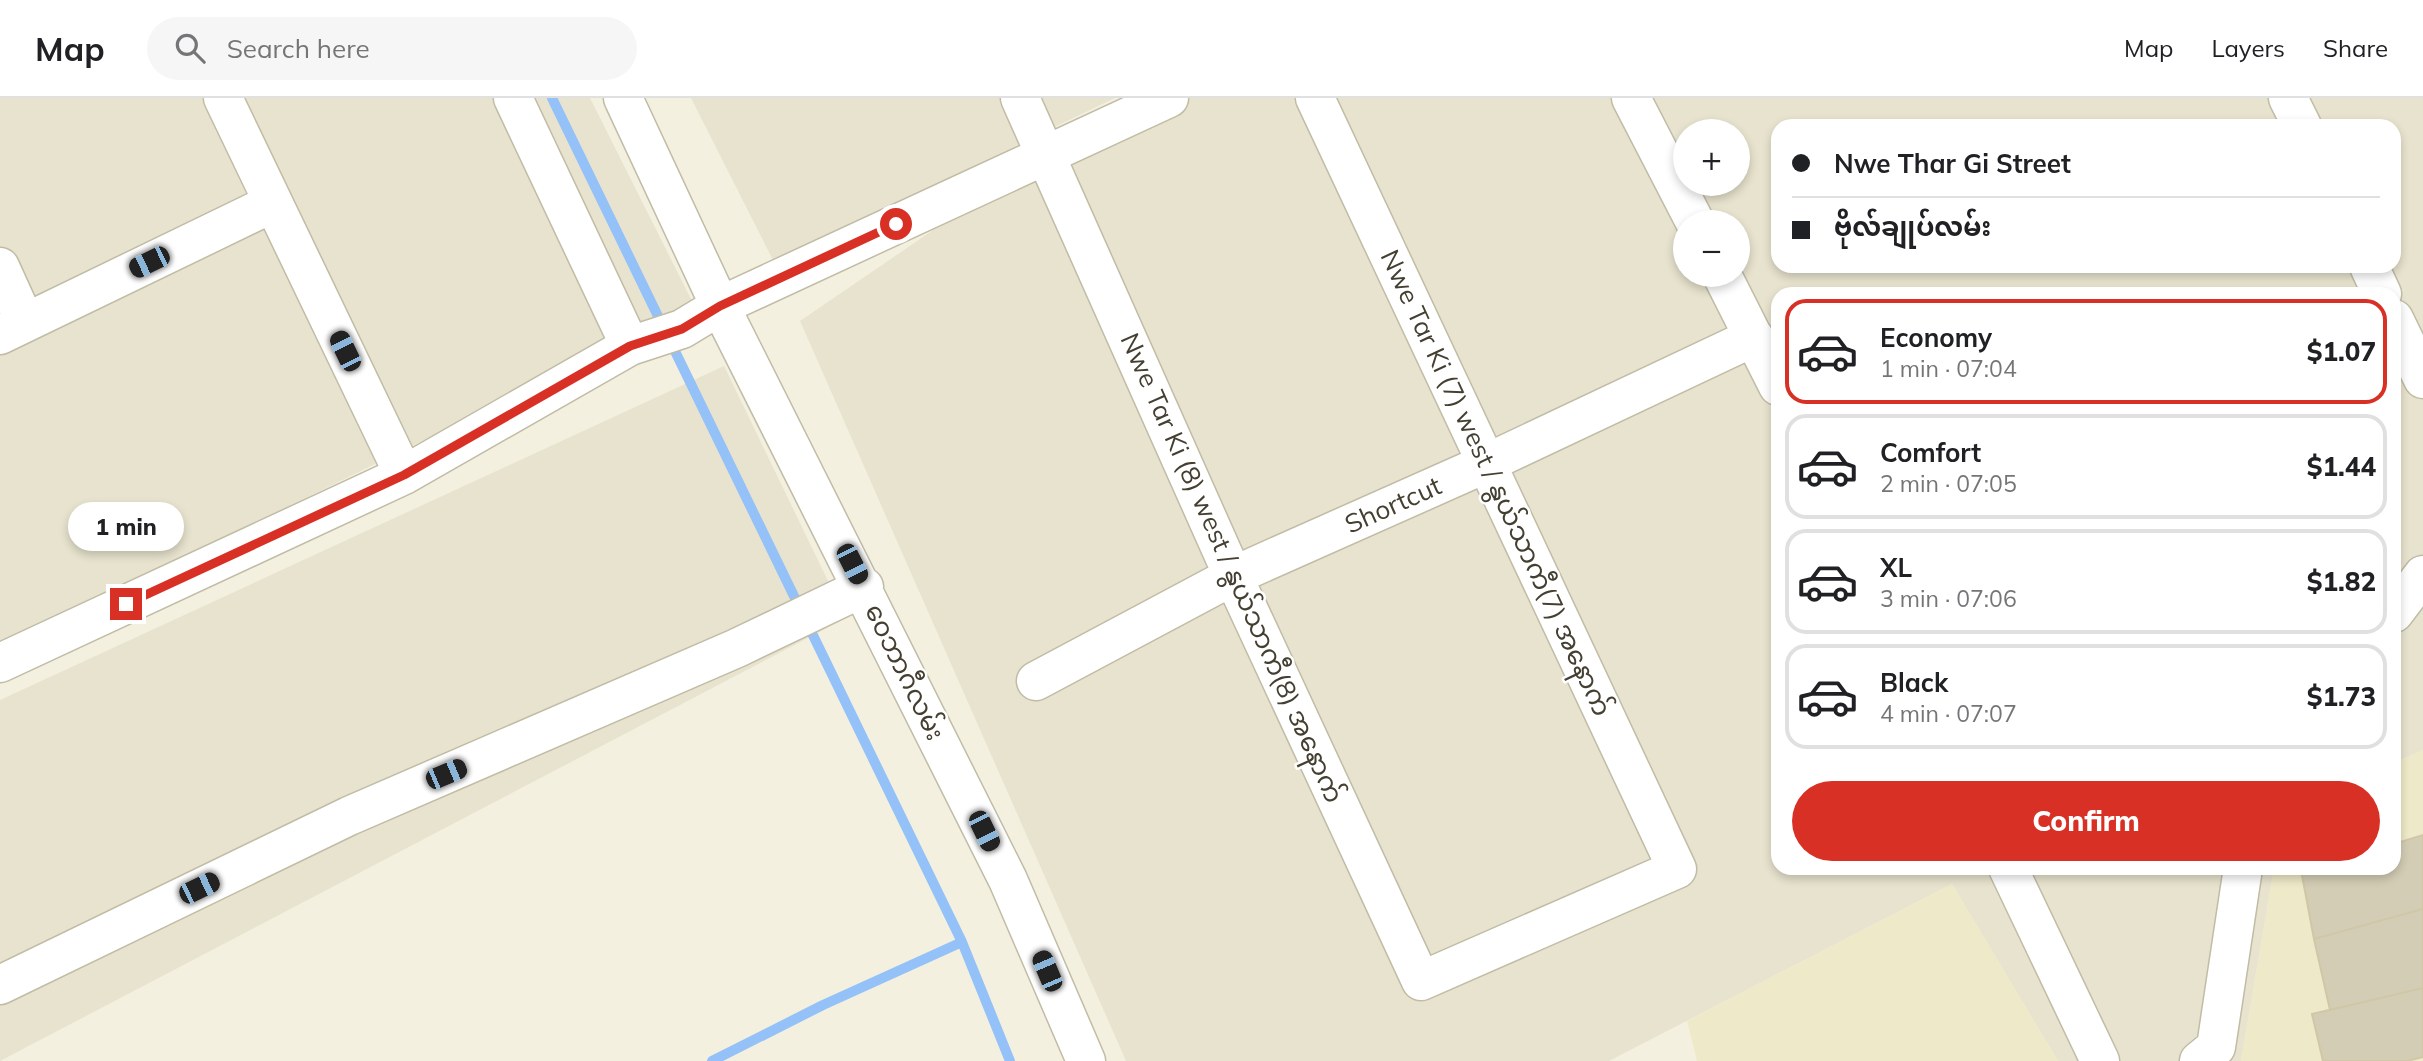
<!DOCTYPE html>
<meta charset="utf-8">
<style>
:root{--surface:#fff;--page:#f6f6f6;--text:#202124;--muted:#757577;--line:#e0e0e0;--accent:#d93025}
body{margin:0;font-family:Mulish,"Noto Sans Myanmar",sans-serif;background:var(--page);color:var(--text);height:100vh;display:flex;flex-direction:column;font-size:26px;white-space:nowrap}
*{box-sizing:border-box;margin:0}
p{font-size:23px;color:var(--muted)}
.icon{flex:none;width:38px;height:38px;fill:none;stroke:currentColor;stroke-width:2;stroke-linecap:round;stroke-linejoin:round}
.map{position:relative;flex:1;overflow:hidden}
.panel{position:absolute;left:1771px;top:189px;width:630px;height:588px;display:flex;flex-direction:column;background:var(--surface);border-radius:21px;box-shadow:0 4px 10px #0003}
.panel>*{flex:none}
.guide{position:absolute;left:1771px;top:21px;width:630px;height:154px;border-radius:21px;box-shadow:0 4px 10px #0003;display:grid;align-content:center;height:154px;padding:0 21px;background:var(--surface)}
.buttons{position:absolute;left:1673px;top:21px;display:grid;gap:14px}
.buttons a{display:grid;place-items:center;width:77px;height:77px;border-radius:50%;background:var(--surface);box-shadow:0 4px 10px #0003;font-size:35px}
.end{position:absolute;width:32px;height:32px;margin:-16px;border:9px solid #d93025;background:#fff;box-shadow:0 0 0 4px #fff}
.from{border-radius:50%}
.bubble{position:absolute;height:49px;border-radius:24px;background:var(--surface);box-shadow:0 4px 10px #0003;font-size:23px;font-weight:800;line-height:49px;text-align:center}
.car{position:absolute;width:21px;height:42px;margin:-21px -10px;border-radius:9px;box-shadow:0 0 5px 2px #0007;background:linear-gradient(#222 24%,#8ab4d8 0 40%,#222 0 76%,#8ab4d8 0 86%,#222 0)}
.guide b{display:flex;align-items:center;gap:24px;height:66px;font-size:26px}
.guide b+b{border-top:2px solid var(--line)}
.guide i{width:18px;height:18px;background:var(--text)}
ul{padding:12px 0 0;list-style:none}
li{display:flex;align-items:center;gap:21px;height:105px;margin:0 14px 10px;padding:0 7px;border:4px solid var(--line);border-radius:21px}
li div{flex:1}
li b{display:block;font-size:26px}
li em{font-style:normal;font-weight:800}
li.selected{border-color:var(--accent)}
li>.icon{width:63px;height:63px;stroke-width:1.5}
.cta{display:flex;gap:14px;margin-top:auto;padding:14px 21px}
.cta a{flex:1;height:80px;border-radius:42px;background:var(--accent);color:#fff;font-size:28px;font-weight:800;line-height:80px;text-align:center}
header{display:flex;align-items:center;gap:42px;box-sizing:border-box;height:98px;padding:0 35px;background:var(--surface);border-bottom:2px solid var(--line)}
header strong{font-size:33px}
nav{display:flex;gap:38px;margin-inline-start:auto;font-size:24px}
.search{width:490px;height:63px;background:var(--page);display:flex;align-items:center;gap:18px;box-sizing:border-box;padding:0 24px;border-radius:38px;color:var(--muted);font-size:26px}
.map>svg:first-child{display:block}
.residential{fill:#e7e3ce;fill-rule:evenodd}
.education{fill:#eee9c8}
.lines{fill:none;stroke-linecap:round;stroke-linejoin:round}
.stream{stroke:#94c1f8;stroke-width:10}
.building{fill:#d4cdb5;stroke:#d1c7a7;stroke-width:2}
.minor-casing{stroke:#c1bca5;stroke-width:41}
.minor{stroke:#fff;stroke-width:38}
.route{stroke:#d93025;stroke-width:9}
.labels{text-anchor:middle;stroke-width:5;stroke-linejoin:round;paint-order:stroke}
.street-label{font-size:26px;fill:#443f31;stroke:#fff}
</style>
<header>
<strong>Map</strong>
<div class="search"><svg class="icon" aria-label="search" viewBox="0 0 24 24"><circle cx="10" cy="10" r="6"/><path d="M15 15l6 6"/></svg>Search here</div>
<nav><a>Map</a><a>Layers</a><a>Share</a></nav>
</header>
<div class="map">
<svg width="2423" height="963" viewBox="0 0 2423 963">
<rect width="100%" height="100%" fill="#f3f0e0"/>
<!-- residential -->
<path class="residential" d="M0,0h590l105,209 -695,341z
M691,0h424l-341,164z
M1169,0h1254v652l-29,13v-469h-616v574h496l-33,193h-183l-106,-177 -343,177h-483l-326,-740 246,-168zM1778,28h616v140h-616zM1685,33h53v53h-53zM1685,124h53v53h-53z
M724,268l122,252 -846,443v-361z"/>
<!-- education -->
<path class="education" d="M2423,652v311h-182l33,-193h120v-105z
M1952,786l106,177h-361l-10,-40z"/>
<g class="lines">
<!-- stream -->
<path class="stream" d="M552,0l410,844 48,119
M712,963l111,-56 139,-63"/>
</g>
<!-- building -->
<path class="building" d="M2423,737v74l-109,30 -13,-69 93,-2v-24z
M2423,811v79l-93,22 -16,-71z
M2423,890v69l-16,4h-84l-11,-47z"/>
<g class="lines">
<defs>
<path id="minor" d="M223,0l181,377
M513,0l117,248
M623,0l97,208 288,574 78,181
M1020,0l213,478 188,405 256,-112 -362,-771
M1631,0l64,124
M2288,0l14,28
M2369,168l13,28
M0,169l25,55
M1722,177l56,111
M2394,221l29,60
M0,237l273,-132
M2394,515l29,-38
M0,565l404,-188 226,-129 52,-17 38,-23 449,-208
M1036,583l197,-105 254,-113 267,-126
M2008,770l92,193
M0,887l349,-169 388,-168 127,-61
M2199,963l17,-14 27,-179"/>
</defs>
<!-- minor casing -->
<use href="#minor" class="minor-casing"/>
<!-- minor -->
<use href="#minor" class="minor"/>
</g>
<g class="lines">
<!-- route -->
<path class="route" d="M126,506l278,-129 226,-129 52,-17 38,-23 176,-82"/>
</g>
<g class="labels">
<!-- street labels -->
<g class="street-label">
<text transform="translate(1496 385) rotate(65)" y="9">Nwe Tar Ki (7) west / နွယ်သာကီ(7) အနောက်</text>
<text transform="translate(1393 407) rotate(-24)" y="9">Shortcut</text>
<text transform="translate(1232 470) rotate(66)" y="9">Nwe Tar Ki (8) west / နွယ်သာကီ(8) အနောက်</text>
<text transform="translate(905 574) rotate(64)" y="9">ဝေဘာဂီလမ်း</text>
</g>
</g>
</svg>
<div class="buttons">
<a>+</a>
<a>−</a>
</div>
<i class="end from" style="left:896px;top:126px"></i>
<i class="end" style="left:126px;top:506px"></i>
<div class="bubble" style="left:68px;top:404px;width:116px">1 min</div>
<i class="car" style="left:149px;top:164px;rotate:244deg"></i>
<i class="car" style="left:345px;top:253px;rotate:334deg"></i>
<i class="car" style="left:852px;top:466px;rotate:153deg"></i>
<i class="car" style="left:446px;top:676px;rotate:67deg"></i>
<i class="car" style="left:984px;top:733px;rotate:154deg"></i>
<i class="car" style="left:199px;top:790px;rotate:64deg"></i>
<i class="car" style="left:1047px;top:873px;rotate:337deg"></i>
<div class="guide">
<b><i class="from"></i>Nwe Thar Gi Street</b>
<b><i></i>ဗိုလ်ချုပ်လမ်း</b>
</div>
<section class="panel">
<ul>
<li class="selected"><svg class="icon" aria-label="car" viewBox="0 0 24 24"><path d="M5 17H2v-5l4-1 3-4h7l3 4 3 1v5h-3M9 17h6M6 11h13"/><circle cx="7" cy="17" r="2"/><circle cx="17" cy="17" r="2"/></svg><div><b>Economy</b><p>1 min · 07:04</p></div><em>$1.07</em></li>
<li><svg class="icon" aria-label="car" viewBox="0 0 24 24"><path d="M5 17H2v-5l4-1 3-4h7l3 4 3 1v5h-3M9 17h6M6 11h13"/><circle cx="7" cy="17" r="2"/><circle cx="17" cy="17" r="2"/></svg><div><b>Comfort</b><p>2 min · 07:05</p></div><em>$1.44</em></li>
<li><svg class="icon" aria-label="car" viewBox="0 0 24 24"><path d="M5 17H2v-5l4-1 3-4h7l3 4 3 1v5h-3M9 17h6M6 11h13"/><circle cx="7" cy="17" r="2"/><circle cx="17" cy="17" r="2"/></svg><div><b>XL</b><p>3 min · 07:06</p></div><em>$1.82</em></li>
<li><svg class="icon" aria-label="car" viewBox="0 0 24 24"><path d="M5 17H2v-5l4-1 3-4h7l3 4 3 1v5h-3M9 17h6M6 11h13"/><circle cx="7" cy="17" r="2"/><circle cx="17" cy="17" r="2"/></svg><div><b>Black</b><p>4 min · 07:07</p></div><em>$1.73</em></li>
</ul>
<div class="cta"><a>Confirm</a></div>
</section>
</div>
